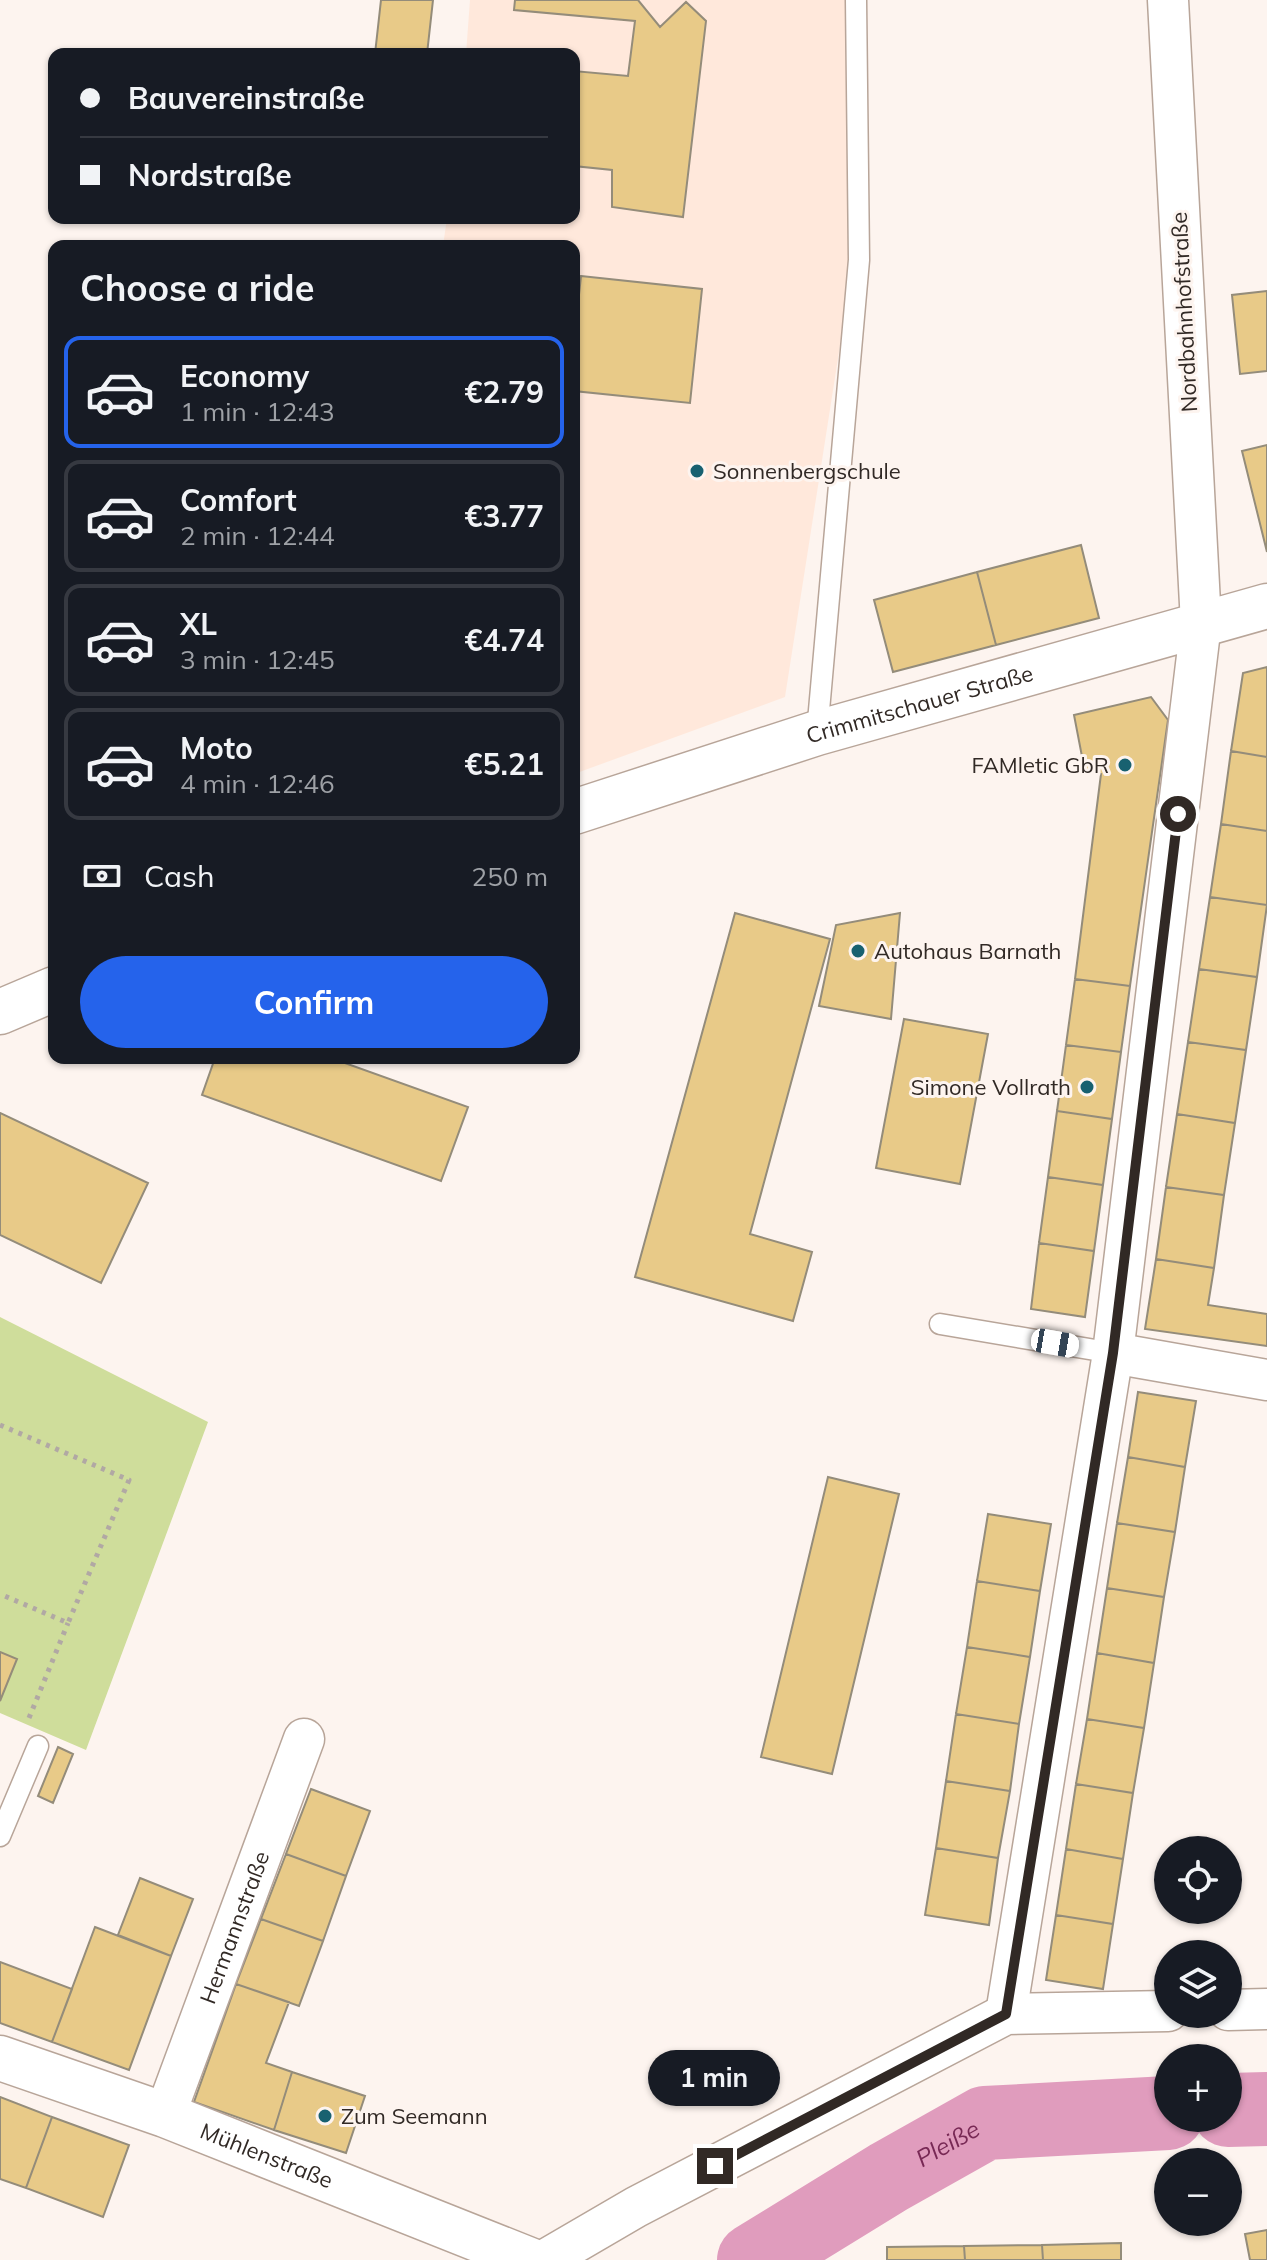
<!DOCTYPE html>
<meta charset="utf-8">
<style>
:root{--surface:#171b24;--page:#242831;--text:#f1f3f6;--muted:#9ea1a6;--line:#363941;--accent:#2563eb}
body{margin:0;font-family:Mulish,sans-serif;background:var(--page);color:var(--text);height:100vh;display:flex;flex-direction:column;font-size:30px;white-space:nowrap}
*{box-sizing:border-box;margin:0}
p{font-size:26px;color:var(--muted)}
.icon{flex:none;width:44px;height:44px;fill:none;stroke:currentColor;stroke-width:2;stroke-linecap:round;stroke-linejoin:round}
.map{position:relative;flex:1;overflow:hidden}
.sheet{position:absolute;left:48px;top:240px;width:532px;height:824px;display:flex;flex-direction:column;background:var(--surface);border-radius:16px;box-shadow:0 2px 6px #0004}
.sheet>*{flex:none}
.banner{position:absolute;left:48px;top:48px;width:532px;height:176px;border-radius:16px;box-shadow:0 2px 6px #0004;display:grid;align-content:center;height:176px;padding:0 32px;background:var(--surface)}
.controls{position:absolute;left:1154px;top:1836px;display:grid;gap:16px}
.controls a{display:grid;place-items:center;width:88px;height:88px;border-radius:50%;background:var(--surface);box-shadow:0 2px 6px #0004;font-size:40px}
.end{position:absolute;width:36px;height:36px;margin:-18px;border:10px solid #312925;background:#fff;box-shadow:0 0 0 4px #fff}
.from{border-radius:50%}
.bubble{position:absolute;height:56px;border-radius:28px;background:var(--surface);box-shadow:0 2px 6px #0004;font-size:26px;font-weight:700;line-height:56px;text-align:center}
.car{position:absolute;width:24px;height:48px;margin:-24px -12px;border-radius:10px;box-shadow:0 0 6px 2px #0007;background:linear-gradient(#fff 24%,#345 0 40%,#fff 0 76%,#345 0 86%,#fff 0)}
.banner b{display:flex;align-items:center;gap:28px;height:76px;font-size:30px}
.banner b+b{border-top:2px solid var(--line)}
.banner i{width:20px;height:20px;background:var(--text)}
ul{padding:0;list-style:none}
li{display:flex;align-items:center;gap:24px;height:112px;margin:0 16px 12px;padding:0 16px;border:4px solid var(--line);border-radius:16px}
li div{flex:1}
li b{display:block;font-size:30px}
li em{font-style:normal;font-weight:700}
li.selected{border-color:var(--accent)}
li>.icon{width:72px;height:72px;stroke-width:1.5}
h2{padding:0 32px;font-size:36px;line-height:96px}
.pay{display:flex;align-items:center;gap:20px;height:88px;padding:0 32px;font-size:30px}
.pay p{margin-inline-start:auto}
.cta{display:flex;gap:16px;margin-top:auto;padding:16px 32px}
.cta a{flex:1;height:92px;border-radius:48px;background:var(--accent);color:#fff;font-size:32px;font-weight:700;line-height:92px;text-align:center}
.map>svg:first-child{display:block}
.built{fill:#ffe8db}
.green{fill:#cfdd9b}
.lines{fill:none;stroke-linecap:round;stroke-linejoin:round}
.river{stroke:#e09cbd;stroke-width:74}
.building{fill:#e8ca88;stroke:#948c7a;stroke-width:2}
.service-casing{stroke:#b8a599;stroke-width:23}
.minor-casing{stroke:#b8a599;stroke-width:43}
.tertiary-casing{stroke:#b8a599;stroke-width:47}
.path{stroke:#b1a8a4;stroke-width:5;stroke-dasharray:4 6;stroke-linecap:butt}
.service{stroke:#fff;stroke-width:20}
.minor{stroke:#fff;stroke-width:40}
.tertiary{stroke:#fff;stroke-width:44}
.route{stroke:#312925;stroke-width:10}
.poi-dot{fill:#186170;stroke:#fdf4ef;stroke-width:3}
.labels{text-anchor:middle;stroke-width:6;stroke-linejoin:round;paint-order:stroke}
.street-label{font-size:22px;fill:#312925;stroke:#fdf4ef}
.poi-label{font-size:22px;fill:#312925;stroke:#fdf4ef;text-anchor:start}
.water-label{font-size:24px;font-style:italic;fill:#782955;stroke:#fdf4ef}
</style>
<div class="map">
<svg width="1267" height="2260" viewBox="0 0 1267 2260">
<rect width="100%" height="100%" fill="#fdf4ef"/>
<!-- built -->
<path class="built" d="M470,0h380l9,224 -74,473 -211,77v-528h-131l4,-28h127v-164h-108z"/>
<!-- green -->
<path class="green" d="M0,1317l208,105 -122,328 -86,-37v-12l17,-41 -17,-8z"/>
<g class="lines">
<!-- river -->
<g class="river">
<path d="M1228,2110l39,-1"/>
<path id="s1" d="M754,2260l135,-83 96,-54 183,-10"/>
</g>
</g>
<!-- building -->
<path class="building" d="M381,0h52l-6,54h-52z
M515,0h123l22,27 26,-25 20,19 -23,196 -71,-10v-37l-38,-4v-95l54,5 7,-55 -121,-11z
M581,276l121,13 -12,114 -116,-12v-49z
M1267,291v80l-27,3 -8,-79z
M1267,445v107l-25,-101z
M1081,545l18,73 -103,27 -19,-73z
M977,572l19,73 -103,27 -19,-72z
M1267,667v90l-36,-6 12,-78z
M1151,697l17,23 -38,266 -55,-7 26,-205 -16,-2 -11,-57z
M1231,751l36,6v74l-46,-7z
M1221,824l46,7v74l-57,-8z
M1210,897l57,8 -10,72 -58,-8z
M735,913l95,26 -80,295 62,18 -19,69 -158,-44z
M900,913l-9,106 -72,-13 17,-81z
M1199,969l58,8 -11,73 -58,-8z
M1075,979l55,7 -9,66 -55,-7z
M904,1019l84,15 -28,150 -84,-16z
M1188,1042l58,8 -11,73 -58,-9z
M1066,1045l55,7 -9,67 -55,-8z
M215,1058h116l137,49 -27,74 -239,-86z
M1057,1111l55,8 -9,66 -55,-8z
M0,1113l148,70 -47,100 -101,-48z
M1177,1114l58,9 -11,72 -58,-8z
M1048,1177l55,8 -9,66 -55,-8z
M1166,1187l58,8 -10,73 -58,-9z
M1039,1243l55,8 -9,66 -54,-8z
M1156,1259l58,9 -6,37 59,9v32l-122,-17z
M1138,1392l58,9 -11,66 -57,-10z
M1128,1457l57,10 -10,65 -58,-9z
M828,1477l71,17 -67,280 -71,-17z
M988,1514l63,10 -11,67 -63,-10z
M1117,1523l58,9 -11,65 -57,-9z
M977,1581l63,10 -10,66 -63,-10z
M1107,1588l57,9 -10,66 -57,-10z
M967,1647l63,10 -11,67 -63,-10z
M0,1652l17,7 -17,42z
M1097,1653l57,10 -10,65 -57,-9z
M956,1714l63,10 -9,67 -64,-10z
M1087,1719l57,9 -11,65 -57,-9z
M58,1747l15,7 -20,49 -15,-7z
M946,1781l64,10 -12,67 -62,-10z
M1076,1784l57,9 -10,66 -57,-10z
M311,1789l59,22 -24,65 -60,-22z
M936,1848l62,10 -9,67 -64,-10z
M1066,1849l57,10 -10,65 -57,-9z
M286,1854l60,22 -23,65 -62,-22z
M140,1878l53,21 -22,57 -53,-21z
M1056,1915l57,9 -10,65 -57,-9z
M261,1919l62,22 -24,65 -63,-22z
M95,1927l76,29 -42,114 -77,-28z
M0,1962l72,27 -20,53 -52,-19z
M236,1984l53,18 -23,61 26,9 -18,58 -80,-28z
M292,2072l73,24 -19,57 -72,-23z
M0,2097l52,20 -26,71 -26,-9z
M52,2117l77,28 -26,72 -77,-29z
M1267,2230v30h-17l-5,-26z
M1121,2243v17h-78l-1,-15z
M1042,2245l1,15h-78l-1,-14z
M964,2246l1,14h-78v-13z"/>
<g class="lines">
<defs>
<path id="service" d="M817,733l42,-473 -3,-260
M940,1324l173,29
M0,1836l38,-90"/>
<g id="minor">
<path d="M1113,1353l154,27"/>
<path d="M1228,2010l39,-1"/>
<path d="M1006,2014l107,-661 88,-730 -33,-623"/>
<path id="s2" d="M165,2115l139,-376"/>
<path d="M545,2260l91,-53 370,-193 162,-3"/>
</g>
<g id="tertiary">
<path id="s3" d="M574,812l243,-79 450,-127"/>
<path d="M0,1012l54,-23"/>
<path id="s4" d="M0,2058l165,57 365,145"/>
</g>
</defs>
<!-- service casing -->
<use href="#service" class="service-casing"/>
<!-- minor casing -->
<use href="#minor" class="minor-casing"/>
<!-- tertiary casing -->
<use href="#tertiary" class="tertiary-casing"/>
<!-- path -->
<path class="path" d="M0,1425l129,55 -61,143 -68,-29
M29,1718l39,-95"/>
<!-- service -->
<use href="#service" class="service"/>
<!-- minor -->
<use href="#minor" class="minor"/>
<!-- tertiary -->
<use href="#tertiary" class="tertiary"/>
</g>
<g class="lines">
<!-- route -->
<path class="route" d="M715,2166l291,-152 107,-661 65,-539"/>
</g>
<!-- markers -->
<g class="poi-dot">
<circle cx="697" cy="471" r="8"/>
<circle cx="1125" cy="765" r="8"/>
<circle cx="858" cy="951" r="8"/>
<circle cx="1087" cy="1087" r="8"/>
<circle cx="325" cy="2116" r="8"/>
</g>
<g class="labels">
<!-- street labels -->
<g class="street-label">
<text transform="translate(1184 312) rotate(-93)" y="8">Nordbahnhofstraße</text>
<text dy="8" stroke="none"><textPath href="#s3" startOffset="362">Crimmitschauer Straße</textPath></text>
<text dy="8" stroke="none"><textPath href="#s2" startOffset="200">Hermannstraße</textPath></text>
<text dy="8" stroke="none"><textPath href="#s4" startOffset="284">Mühlenstraße</textPath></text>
</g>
<!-- poi labels -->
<g class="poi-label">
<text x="713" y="479">Sonnenbergschule</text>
<text x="1109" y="773" text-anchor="end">FAMletic GbR</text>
<text x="874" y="959">Autohaus Barnath</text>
<text x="1071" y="1095" text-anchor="end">Simone Vollrath</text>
<text x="341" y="2124">Zum Seemann</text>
</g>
<!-- water labels -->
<g class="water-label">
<text dy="8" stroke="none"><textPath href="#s1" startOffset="226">Pleiße</textPath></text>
</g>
</g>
</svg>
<div class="controls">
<a><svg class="icon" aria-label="locate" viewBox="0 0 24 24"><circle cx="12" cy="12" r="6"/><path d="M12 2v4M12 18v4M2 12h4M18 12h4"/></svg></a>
<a><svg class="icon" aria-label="layers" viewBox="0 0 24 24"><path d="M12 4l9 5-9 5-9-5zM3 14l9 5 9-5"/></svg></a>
<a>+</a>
<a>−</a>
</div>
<i class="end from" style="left:1178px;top:814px"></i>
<i class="end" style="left:715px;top:2166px"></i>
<div class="bubble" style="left:648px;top:2050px;width:132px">1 min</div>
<i class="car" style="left:1055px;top:1343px;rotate:100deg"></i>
<div class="banner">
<b><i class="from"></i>Bauvereinstraße</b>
<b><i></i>Nordstraße</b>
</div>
<section class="sheet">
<h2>Choose a ride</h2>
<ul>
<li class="selected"><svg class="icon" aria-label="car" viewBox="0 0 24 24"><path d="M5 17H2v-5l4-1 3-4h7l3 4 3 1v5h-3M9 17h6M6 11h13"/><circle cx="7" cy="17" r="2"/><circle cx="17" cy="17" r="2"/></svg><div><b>Economy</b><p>1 min · 12:43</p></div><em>€2.79</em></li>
<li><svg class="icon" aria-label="car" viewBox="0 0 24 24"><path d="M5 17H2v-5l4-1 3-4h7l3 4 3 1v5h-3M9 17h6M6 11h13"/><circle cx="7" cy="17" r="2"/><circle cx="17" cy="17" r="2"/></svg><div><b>Comfort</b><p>2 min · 12:44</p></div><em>€3.77</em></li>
<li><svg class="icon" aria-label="car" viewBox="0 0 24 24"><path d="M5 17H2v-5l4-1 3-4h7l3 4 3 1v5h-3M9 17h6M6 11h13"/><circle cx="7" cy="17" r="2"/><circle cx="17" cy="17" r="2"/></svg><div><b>XL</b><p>3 min · 12:45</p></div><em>€4.74</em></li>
<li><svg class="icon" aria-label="car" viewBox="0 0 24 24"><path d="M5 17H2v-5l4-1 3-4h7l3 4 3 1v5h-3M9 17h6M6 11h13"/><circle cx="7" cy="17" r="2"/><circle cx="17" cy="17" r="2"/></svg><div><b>Moto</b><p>4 min · 12:46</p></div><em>€5.21</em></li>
</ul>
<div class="pay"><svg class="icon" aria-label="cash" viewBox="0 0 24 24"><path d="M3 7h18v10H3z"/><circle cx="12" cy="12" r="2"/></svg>Cash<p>250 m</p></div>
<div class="cta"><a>Confirm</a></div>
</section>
</div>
